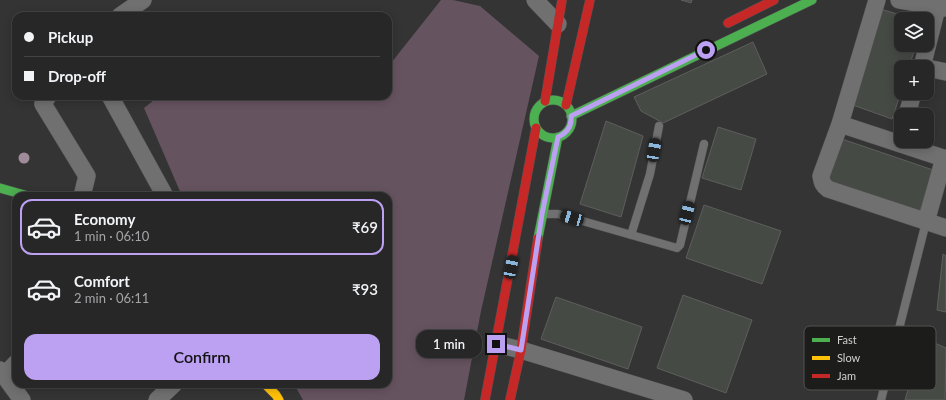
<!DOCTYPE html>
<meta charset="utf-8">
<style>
:root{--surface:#272727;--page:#333;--text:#f1f3f6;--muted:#a4a5a7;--line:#434444;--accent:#bca0f2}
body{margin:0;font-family:Lato,sans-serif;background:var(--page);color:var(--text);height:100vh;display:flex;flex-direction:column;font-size:15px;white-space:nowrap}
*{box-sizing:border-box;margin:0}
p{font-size:13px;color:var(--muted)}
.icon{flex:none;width:22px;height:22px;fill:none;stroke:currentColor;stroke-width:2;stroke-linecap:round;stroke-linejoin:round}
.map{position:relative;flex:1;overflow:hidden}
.drawer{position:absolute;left:12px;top:192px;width:380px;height:196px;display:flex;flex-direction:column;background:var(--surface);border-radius:12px;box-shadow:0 2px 10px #0003,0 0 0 1px var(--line)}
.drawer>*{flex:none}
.top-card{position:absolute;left:12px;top:12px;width:380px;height:88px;border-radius:12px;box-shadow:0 2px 10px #0003,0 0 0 1px var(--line);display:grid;align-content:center;height:88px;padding:0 12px;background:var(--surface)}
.tools{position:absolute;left:894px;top:12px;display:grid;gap:8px}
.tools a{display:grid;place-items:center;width:40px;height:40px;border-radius:8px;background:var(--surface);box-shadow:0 2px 10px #0003,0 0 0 1px var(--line);font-size:20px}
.end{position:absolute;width:18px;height:18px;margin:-9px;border:5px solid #bca0f2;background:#111;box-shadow:0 0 0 2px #111}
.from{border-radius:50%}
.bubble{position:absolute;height:28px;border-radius:12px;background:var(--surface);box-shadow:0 2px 10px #0003,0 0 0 1px var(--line);font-size:13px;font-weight:600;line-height:28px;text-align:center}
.car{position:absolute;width:12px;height:24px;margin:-12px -6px;border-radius:5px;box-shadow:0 0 3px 1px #0007;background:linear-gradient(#222 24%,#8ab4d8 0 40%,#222 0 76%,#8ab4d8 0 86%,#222 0)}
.top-card b{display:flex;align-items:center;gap:14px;height:38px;font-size:15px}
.top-card b+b{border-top:1px solid var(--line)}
.top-card i{width:10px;height:10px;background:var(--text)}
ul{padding:7px 0 0;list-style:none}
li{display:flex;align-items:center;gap:12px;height:56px;margin:0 8px 6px;padding:0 4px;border:2px solid transparent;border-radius:12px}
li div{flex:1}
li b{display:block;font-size:15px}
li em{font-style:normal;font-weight:600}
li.current{border-color:var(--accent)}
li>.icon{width:36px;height:36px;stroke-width:1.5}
.action{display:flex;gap:8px;margin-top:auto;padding:8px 12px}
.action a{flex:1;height:46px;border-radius:12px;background:var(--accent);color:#111;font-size:16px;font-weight:600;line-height:46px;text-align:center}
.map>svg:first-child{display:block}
.green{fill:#665360}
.building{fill:#464a44;stroke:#5d5e5d}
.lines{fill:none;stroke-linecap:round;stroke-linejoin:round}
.lane-casing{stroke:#505050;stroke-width:9}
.street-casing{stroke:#505050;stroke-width:18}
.fast-casing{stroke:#505050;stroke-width:10}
.slow-casing{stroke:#505050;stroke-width:10}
.jam-casing{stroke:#505050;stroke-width:10}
.lane{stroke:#707070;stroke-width:8}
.street{stroke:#707070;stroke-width:17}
.fast{stroke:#4caf50;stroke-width:9}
.slow{stroke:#ffc107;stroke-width:9}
.jam{stroke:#c62828;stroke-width:9}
.tree{fill:#a08b9a}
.route{stroke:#bca0f2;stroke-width:5}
.key{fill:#1c1c1b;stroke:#525251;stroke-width:1}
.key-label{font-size:11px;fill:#d0d1d0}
</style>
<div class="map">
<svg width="946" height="400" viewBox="0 0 946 400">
<rect width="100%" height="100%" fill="#343434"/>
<!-- green -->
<path class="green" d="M441,0h12l27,6 59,50 -58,255 -17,89h-161l-9,-16h94v-188h-206l-38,-88 15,-12h229v-36l3,3z"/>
<!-- building -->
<path class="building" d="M681,0h11l-1,3z
M881,9l32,10h-12v26h15l-7,22h-8v25l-9,27 -42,-15z
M753,42l14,32 -104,49 -22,-12 -7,-14z
M606,121l37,15 -22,81 -41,-13z
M718,127l38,12 -15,51 -39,-12z
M839,138l94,32 -13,41 -95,-30z
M704,205l77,26 -19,53 -76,-26z
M943,254l3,2v56l-9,-2z
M683,295l69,25 -26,73 -69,-25z
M556,297l86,30 -14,42 -87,-30z
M923,338l23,10 -1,52h-40z"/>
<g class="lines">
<defs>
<path id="lane" d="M543,214h15l119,34 3,-3 24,-101
M631,235l19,-61 9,-48
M881,400l45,-178"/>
<path id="street" d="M535,0l23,24
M877,0l-37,124 -19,52c1,7 2,9 7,13l118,39
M899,0l47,8
M120,16l23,-16
M922,67l17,-67
M927,68l19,4
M48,96l-5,8 44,72 -5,20
M110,96l55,100
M907,115l6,-22
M840,124l106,35
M926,222l18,-64
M496,344l25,6 163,50
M0,370l22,30
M4,376l12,-13
M157,400l17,-16"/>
<path id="fast" d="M534 119a19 19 0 1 1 38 0a19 19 0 1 1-38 0Z
M571,116l241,-116
M0,188l28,8
M538,238l20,-101"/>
<path id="slow" d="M265,384l11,11 3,5"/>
<path id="jam" d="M728,23l46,-23
M545,101l17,-101
M566,105l24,-105
M485,400l51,-272
M510,400l11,-50 17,-112"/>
</defs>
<!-- lane casing -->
<use href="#lane" class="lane-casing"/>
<!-- street casing -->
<use href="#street" class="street-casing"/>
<!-- fast casing -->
<use href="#fast" class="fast-casing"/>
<!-- slow casing -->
<use href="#slow" class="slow-casing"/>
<!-- jam casing -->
<use href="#jam" class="jam-casing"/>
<!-- lane -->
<use href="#lane" class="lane"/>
<!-- street -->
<use href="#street" class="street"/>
<!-- fast -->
<use href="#fast" class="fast"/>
<!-- slow -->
<use href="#slow" class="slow"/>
<!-- jam -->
<use href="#jam" class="jam"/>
</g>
<!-- trees -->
<circle class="tree" cx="24" cy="158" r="5.5"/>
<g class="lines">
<!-- route -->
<path class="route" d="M496,344l25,6 21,-136 16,-77c9,-4 14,-11 13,-21l135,-66"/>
</g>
<!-- legend -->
<rect x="804" y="326" width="132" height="64" rx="6" class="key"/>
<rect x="812" y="338" width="18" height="4" fill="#4caf50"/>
<rect x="812" y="356" width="18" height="4" fill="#ffc107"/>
<rect x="812" y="374" width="18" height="4" fill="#c62828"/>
<g class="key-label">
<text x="837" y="344">Fast</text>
<text x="837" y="362">Slow</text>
<text x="837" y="380">Jam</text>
</g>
</svg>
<div class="tools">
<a><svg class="icon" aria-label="layers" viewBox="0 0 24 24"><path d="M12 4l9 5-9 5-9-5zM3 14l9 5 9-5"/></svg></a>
<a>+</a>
<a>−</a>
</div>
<i class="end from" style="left:706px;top:50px"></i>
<i class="end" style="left:496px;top:344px"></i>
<div class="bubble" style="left:416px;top:330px;width:66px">1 min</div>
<i class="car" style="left:654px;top:150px;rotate:10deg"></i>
<i class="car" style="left:687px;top:213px;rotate:14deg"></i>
<i class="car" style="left:572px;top:218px;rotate:286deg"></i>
<i class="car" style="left:511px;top:267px;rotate:11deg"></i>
<div class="top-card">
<b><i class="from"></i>Pickup</b>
<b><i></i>Drop-off</b>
</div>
<section class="drawer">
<ul>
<li class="current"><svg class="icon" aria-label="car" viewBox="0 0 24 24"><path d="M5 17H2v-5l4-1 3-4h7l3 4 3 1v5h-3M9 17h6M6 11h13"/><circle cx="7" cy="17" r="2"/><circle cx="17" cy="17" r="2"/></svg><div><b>Economy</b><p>1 min · 06:10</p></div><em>₹69</em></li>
<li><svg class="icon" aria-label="car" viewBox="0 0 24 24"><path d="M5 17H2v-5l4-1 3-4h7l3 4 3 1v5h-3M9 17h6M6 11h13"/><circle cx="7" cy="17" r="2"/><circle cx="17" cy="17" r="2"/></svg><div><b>Comfort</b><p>2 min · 06:11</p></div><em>₹93</em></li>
</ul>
<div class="action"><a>Confirm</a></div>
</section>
</div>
